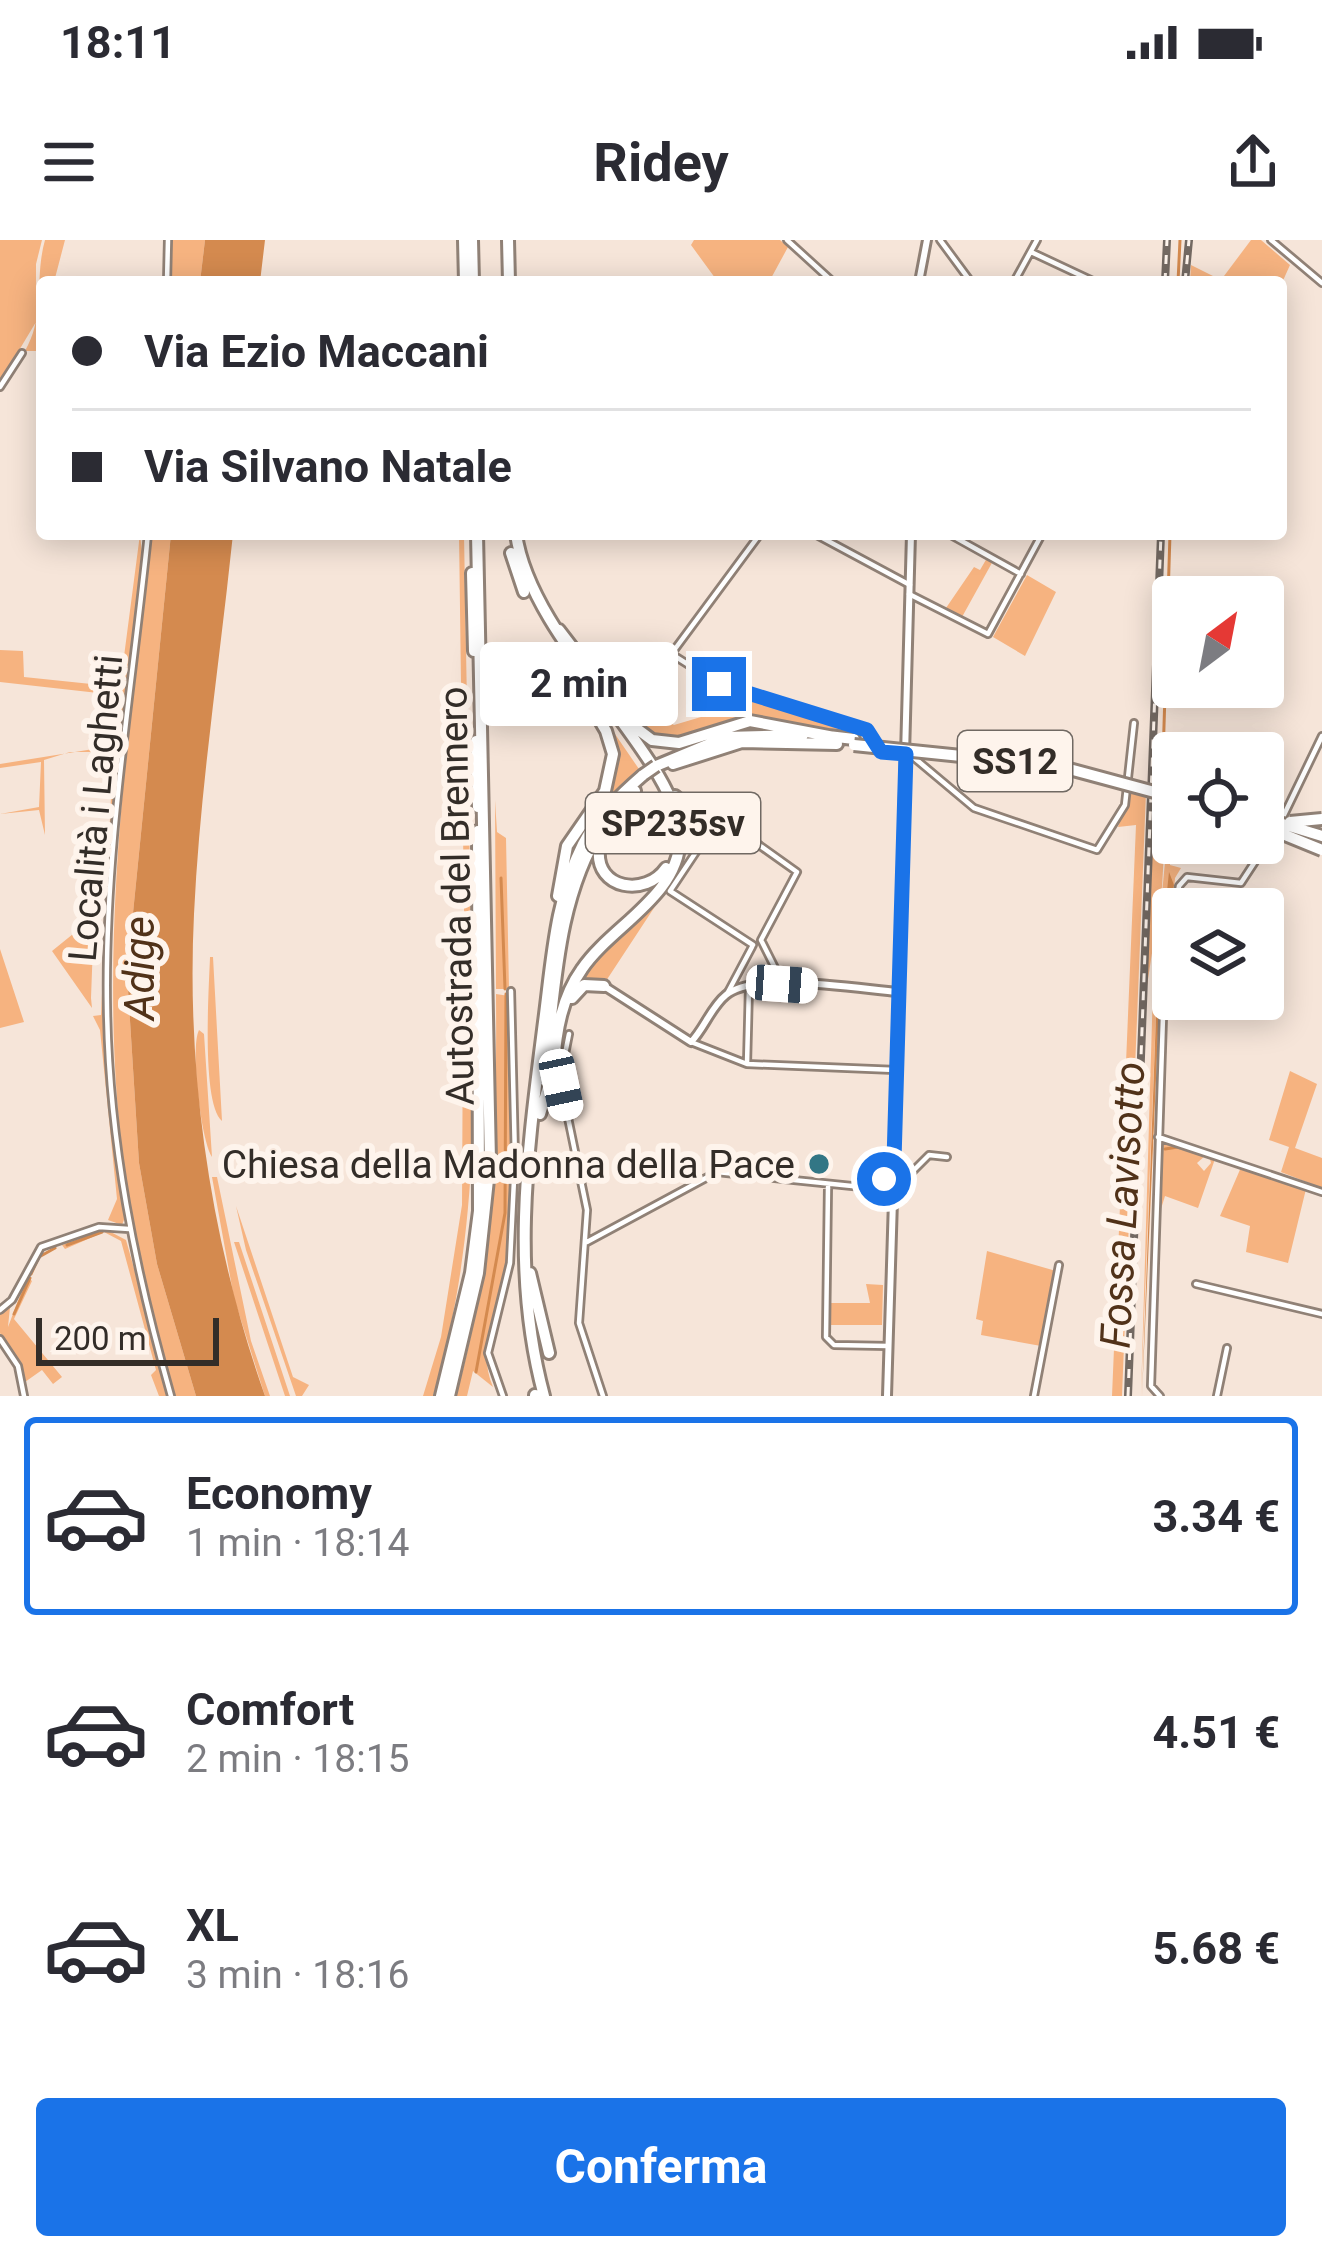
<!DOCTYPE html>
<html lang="it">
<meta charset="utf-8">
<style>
:root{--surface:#fff;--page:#f7f7f7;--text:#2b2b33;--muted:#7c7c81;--line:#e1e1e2;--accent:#1a73e8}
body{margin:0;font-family:Roboto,sans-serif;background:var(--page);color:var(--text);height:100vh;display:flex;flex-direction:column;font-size:45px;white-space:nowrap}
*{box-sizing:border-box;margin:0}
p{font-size:39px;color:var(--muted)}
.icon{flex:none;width:66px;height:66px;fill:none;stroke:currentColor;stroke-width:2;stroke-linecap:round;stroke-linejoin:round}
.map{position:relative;height:1156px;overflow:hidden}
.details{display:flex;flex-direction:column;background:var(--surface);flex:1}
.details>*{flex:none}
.hud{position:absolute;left:36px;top:36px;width:1251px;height:264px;border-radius:12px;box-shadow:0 6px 30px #0003;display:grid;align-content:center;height:264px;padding:0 36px;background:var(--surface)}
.needle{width:78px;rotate:32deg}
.buttons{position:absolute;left:1152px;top:336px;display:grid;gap:24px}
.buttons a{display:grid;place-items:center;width:132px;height:132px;border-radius:12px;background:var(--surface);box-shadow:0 6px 30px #0003;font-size:60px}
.scale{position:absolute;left:36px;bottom:30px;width:183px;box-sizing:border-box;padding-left:12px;border:6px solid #332d28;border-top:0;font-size:33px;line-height:42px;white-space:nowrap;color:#332d28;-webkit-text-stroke:9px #fef4ec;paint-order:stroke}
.end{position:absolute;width:54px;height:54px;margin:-27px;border:15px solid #1a73e8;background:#fff;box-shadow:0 0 0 6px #fff}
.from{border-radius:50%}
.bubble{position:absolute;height:84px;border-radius:12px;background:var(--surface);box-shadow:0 6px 30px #0003;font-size:39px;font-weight:700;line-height:84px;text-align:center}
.car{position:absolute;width:36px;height:72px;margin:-36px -18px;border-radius:15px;box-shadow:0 0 9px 3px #0007;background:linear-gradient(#fff 24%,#345 0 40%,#fff 0 76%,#345 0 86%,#fff 0)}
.hud b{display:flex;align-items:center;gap:42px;height:114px;font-size:45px}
.hud b+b{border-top:3px solid var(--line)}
.hud i{width:30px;height:30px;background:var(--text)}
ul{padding:21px 0 0;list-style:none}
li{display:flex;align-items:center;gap:36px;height:198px;margin:0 24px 18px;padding:0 12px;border:6px solid transparent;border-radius:12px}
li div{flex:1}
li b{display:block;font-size:45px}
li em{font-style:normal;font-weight:700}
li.on{border-color:var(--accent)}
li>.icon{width:108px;height:108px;stroke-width:1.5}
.action{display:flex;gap:24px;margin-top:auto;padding:24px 36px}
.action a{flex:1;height:138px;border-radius:12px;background:var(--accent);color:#fff;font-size:48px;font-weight:700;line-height:138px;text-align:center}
.status{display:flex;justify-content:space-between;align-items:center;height:84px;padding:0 60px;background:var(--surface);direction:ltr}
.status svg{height:33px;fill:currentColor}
header{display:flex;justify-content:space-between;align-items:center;height:156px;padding:0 36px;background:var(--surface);font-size:54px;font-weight:700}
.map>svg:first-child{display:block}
.green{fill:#f6b380}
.water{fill:#d48a4f}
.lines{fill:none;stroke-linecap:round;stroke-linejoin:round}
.stream{stroke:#d48a4f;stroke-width:3}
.street-casing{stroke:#908176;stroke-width:10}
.secondary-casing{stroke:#908176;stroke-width:12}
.highway-casing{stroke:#908176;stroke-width:16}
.street{stroke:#fff;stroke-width:4.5}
.secondary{stroke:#fff;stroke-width:6}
.highway{stroke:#fff;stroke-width:10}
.rail-casing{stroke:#736962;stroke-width:8}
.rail{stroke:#fef4ec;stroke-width:3;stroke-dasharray:9;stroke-linecap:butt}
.highway-bridge-casing{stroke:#908176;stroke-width:16;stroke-linecap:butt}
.highway-bridge{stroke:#fff;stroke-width:10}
.route{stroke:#1a73e8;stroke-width:15}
.poi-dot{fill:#327685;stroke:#fef4ec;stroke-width:4.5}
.labels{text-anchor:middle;stroke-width:12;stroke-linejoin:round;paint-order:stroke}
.shield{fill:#fef4ec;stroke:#706963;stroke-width:3}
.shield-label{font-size:36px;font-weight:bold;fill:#332d28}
.street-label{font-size:39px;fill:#332d28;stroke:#fef4ec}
.poi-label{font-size:39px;fill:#332d28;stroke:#fef4ec;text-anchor:end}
.water-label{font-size:42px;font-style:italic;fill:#513219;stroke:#fef4ec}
</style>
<div class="status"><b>18:11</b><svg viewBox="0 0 49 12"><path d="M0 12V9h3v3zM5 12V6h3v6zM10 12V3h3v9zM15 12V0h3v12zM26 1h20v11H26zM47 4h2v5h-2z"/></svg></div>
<header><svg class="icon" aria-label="menu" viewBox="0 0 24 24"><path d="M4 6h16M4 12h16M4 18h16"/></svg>Ridey<svg class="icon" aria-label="share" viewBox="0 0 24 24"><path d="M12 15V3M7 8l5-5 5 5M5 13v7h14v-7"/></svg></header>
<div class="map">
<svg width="1322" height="1156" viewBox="0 0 1322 1156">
<rect width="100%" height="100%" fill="#f6e5d9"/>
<!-- green -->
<path class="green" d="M0,0h42l-6,24v58l-36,60z
M45,0h20l-11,42h-12l-6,69h-11c21,-36 9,-72 20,-111z
M172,0h33l-5,42h-30z
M694,0h86l8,7 -19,35h-51l-27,-37z
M1251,0h10l29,25 -9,20 -91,-3 1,-17 30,15z
M140,294l3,30 -31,263 -9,172 22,218 -3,8 -14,-5 9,-21 -17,-169 -7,-14 8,-1 12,-263h-43l-26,8 1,75 -6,-25 -39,4 39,-7 2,-45 -41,6v-4l106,-17 10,-52 -116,-13v-32l23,1 1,26 96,10z
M150,294h21l-44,439 12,190 18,101 39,132h-22c-96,-306 -58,-552 -24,-862z
M459,294h5l8,456 -7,-9z
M987,318l6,3 -31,56 -16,-9 28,-41 6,3z
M1027,335l29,17 -31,64 -32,-19z
M739,453l130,42 -103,-16 -29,1 -67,21 -26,-9 -26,-32 24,6 32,19 54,-16z
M604,478l37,54 -76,95 48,-86 4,-24z
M1131,547l15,5 -24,604h-10l24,-571 -18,2z
M1153,554l14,5 -5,88 -15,99 -8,204z
M495,560l2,32 9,6 3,151h-13z
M1171,560l-1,65 11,3 -6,10 -22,284 7,-174 14,-103 -4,-6 -13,109 -16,408 12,-409z
M673,639l-69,105 -17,-3 -18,14 20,-32z
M94,677l-3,81 1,10 -40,-57z
M0,709l24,73 -24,6z
M210,717h3l9,164c-21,-18 -13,-133 -12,-164z
M446,754l29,1c-1,145 -1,260 -42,401h-10l18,-59 21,-132 1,-195z
M496,754l13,2c2,80 13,196 -3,272 -9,39 -30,80 -13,119l-20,-16 -6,25h-11c38,-135 41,-263 40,-402z
M199,790l5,4 8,123c-11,-16 -22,-110 -13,-127z
M1290,831l27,13 -22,64 27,10v30l-41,-16 8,-25 -20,-7z
M1163,903l43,12 -9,8 7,8 7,-8 -2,-7h7l-18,52 -33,-12 -5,16z
M1242,925l64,24 -18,74 -42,-11 4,-26 -30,-10z
M212,937h5l34,164 19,55h-5l-31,-98z
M236,966l57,171 16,8 -7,11h-6l-50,-146z
M105,989l21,11 44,156h-11l-8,-21 5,-5 -35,-129 -17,-9 -39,17 -3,-4z
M234,1002h5l51,154h-5z
M987,1011l69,20 -15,75 -60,-11 2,-14 -7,-2z
M27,1037l5,4 -18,38 48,58 -9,7 -11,-14 -17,12 -25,-49v-19l10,-7 -2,20z
M866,1044l17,1 -1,40h-51v-22h39z"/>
<!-- water -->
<path class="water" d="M205,0h60l-5,42h-60z
M171,294h62c-13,126 -33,253 -39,380 -8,162 17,329 71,482h-69l-39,-132 -18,-101 -12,-190z
M1169,632l5,13 -14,103 -18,408 15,-408z"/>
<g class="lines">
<!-- stream -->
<path class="stream" d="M1178,42l2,-42
M1162,550l8,-256
M501,638l4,111
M1165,909l13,-2
M67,1005l35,-13
M31,1034l8,-17 16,-9
M14,1074l16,-36
M476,1132l29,-159 1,-219"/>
<defs>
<path id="street" d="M787,0l46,42
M940,0l31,42
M1271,0l51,43
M1031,12l64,30
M167,42l1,-42
M1014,42l23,-42
M0,147l22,-34
M148,294c-16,157 -44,316 -41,475 2,132 28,260 64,387
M815,294l95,51
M949,294l72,40
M909,354l79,40 54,-100
M673,415l46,29 148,46 9,13
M641,455l119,-161
M912,516l62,52 123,42 28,-45 9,-82
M1282,579l40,-83
M1175,669l4,-23 8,-9 54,6 32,-49
M753,705l-83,-54 44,-66 10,-5 73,52 -36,68 22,44
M727,754l25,-47
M569,794l-9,45 27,131 -8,113 24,73
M691,802l56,22 149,6
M747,824l2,-77
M1158,897l164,55
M904,940l25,-25 18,2
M828,947l-2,150 8,8 54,1
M587,1002l130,-70 164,17
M1196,1044l126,30
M0,1070l12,-10 29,-53 58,-20 30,2
M0,1099l18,27 6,30
M503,1156l-15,-43 22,-90 5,-104 -4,-168
M1034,1156l25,-131
M1160,1156l-9,-10 13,-400 9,-66
M1217,1156l10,-48"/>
<path id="secondary" d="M919,42l8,-42
M604,746l87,56c13,-13 20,-35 35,-47 29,-24 134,-6 172,-3
M893,960l-12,-15 11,-10 2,-15 17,-626
M887,1156l6,-196 13,-13 -14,-12"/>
<path id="highway" d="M464,0l1,42
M472,0l1,42
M508,0l1,42
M516,294c15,109 166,227 164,305 -2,58 -69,87 -98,130 -20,28 -26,62 -28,96
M511,313l13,39
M472,333l2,78
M559,390l73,95 20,15 27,3 71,-22 84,16
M558,409l48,82 7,23 -8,37 -38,55 -9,50
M828,496l26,3
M476,501l2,66
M673,524l69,-22 95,2
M656,526l70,-29 77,-2
M635,551c-12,16 -34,37 -36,58 -4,41 47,48 67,19
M675,556l17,15 32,9
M572,758l12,-13 20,1
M544,840c11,-85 11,-180 59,-254
M540,874l12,-40
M530,1033l19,80
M535,1155l1,1
M441,1156l30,-123 8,-62 -1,-380
M449,1156l29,-123 12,-112 -13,-627
M544,1156c-34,-125 -16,-248 0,-374 8,-60 11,-123 39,-178 14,-27 37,-49 60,-69"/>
</defs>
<!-- street casing -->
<use href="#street" class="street-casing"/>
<!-- secondary casing -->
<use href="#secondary" class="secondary-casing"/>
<!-- highway casing -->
<use href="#highway" class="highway-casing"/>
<!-- street -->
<use href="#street" class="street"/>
<!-- secondary -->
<use href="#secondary" class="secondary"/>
<!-- highway -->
<use href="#highway" class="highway"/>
<defs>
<path id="rail" d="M1165,42l2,-42
M1185,42l4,-42
M1128,1156l33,-862"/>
</defs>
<!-- rail casing -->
<use href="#rail" class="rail-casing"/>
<!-- rail -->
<use href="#rail" class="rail"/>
<defs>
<path id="highway-bridge" d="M854,505l204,21 115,31
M643,535l13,-9
M1263,578l59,18
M1290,582l32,-3
M1263,586l59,24"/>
</defs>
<!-- highway-bridge casing -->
<use href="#highway-bridge" class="highway-bridge-casing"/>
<!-- highway-bridge -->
<use href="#highway-bridge" class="highway-bridge"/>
</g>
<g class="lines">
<!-- route -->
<path class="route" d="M719,444l148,46 14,22 25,2 -12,406 -2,15 -8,4"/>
</g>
<!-- markers -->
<circle class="poi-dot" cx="819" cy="924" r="12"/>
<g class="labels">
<!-- shield labels -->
<g class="shield">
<rect x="958" y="491" width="114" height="60" rx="9"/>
<rect x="586" y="553" width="174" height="60" rx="9"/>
</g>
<g class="shield-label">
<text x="1015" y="534">SS12</text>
<text x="673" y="596">SP235sv</text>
</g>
<!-- street labels -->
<g class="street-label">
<text transform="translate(95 568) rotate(-85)" y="14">Località i Laghetti</text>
<text transform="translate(456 656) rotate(-91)" y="14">Autostrada del Brennero</text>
</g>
<!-- poi labels -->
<g class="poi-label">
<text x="795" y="938">Chiesa della Madonna della Pace</text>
</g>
<!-- water labels -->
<g class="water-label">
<text transform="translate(139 728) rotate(-90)" y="15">Adige</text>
<text transform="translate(1122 965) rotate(-87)" y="15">Fossa Lavisotto</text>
</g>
</g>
</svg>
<div class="buttons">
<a><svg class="needle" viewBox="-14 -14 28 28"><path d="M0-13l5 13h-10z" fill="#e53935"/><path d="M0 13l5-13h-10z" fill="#7c7c81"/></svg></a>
<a><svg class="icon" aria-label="locate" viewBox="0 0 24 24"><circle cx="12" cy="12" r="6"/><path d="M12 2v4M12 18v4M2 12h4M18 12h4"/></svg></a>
<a><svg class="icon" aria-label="layers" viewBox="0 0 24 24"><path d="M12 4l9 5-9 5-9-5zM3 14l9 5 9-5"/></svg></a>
</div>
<div class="scale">200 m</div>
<i class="end from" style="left:884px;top:939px"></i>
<i class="end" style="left:719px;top:444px"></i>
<div class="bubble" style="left:480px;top:402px;width:198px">2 min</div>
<i class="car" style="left:782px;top:744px;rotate:94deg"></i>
<i class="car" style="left:561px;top:845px;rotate:168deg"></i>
<div class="hud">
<b><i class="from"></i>Via Ezio Maccani</b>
<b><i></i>Via Silvano Natale</b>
</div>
</div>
<section class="details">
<ul>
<li class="on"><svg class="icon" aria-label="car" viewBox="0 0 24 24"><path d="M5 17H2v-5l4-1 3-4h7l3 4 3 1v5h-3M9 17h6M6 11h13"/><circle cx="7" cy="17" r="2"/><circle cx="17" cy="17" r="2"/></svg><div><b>Economy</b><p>1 min · 18:14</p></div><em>3.34 €</em></li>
<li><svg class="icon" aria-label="car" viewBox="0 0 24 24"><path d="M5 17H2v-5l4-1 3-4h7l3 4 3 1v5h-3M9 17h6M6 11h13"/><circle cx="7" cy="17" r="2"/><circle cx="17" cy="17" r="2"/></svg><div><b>Comfort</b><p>2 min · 18:15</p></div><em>4.51 €</em></li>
<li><svg class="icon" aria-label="car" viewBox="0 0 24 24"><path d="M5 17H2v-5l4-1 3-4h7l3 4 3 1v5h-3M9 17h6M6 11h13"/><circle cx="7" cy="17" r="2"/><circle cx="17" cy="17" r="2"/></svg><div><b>XL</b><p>3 min · 18:16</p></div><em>5.68 €</em></li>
</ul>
<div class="action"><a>Conferma</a></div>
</section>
